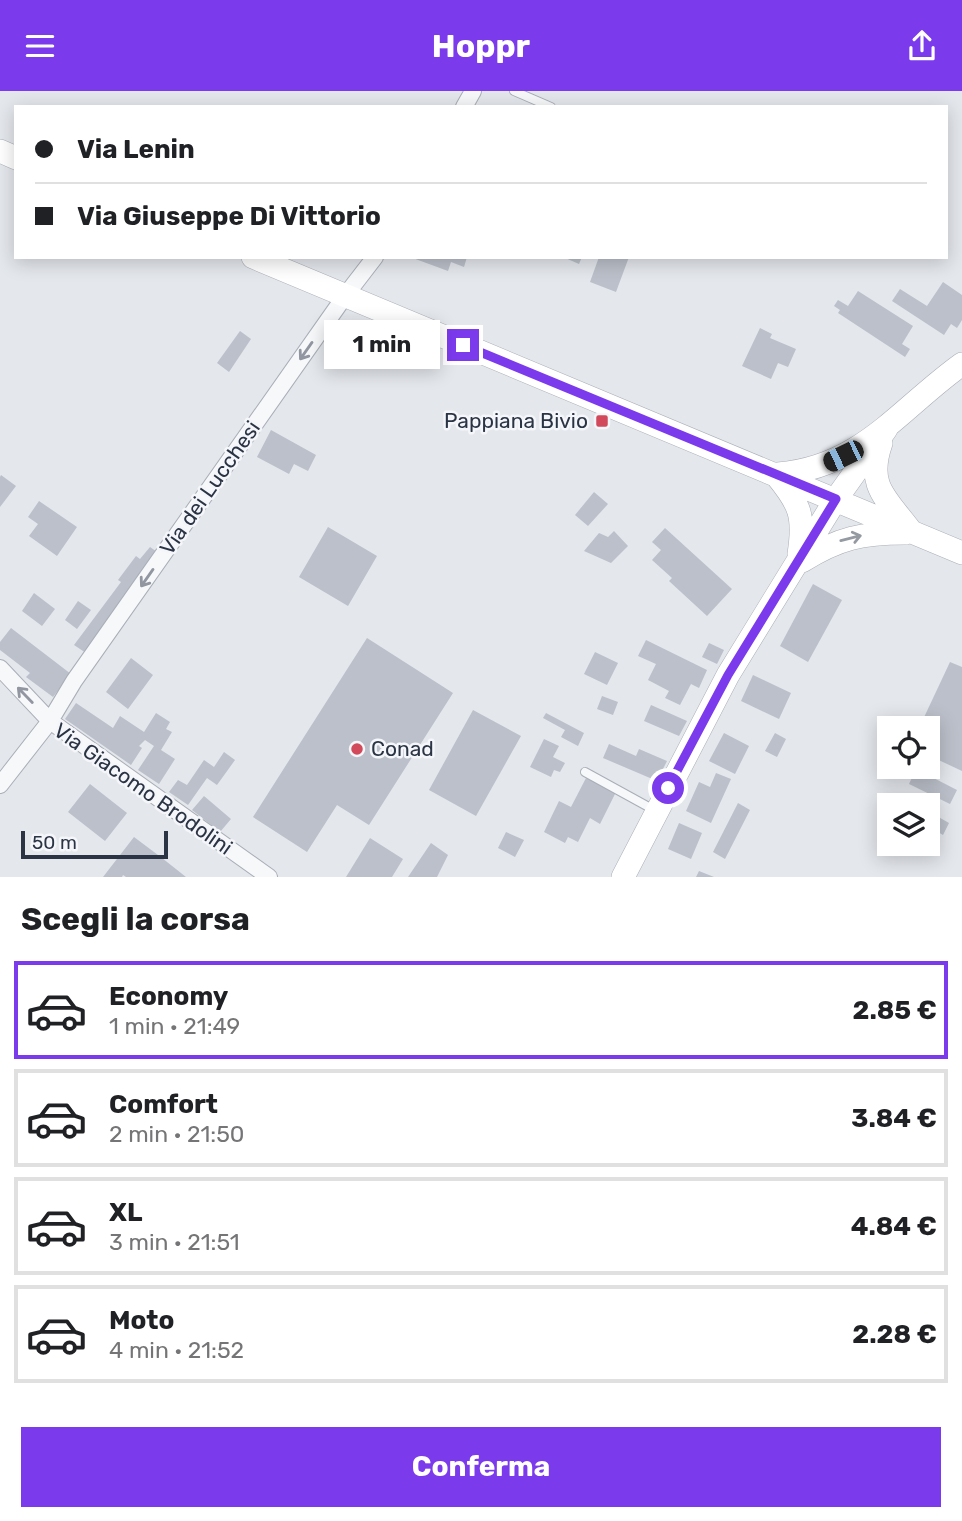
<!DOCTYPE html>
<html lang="it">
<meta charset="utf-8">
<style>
:root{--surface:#fff;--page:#f2f2f2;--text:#202124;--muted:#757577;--line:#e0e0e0;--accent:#7c3aed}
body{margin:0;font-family:Rubik,sans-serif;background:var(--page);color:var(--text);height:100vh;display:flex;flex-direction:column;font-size:26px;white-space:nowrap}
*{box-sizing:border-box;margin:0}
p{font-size:23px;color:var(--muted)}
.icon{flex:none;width:38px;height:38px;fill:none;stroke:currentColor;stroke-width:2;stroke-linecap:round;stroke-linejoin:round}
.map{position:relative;height:786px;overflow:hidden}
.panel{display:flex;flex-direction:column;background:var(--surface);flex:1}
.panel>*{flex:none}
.banner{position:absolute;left:14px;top:14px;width:934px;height:154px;border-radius:0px;box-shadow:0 4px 18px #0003;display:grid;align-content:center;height:154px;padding:0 21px;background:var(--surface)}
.controls{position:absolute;left:877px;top:625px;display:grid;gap:14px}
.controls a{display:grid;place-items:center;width:63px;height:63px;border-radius:0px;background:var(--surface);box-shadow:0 4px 18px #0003;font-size:35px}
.scale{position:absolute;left:21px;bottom:18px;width:147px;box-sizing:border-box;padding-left:7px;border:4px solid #2b3445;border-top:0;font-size:19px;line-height:24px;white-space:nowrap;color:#2b3445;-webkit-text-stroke:5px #f4f6f9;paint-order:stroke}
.end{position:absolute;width:32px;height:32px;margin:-16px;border:9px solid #7c3aed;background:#fff;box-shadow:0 0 0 4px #fff}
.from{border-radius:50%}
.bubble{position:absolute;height:49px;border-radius:0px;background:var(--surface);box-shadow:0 4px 18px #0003;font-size:23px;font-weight:700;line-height:49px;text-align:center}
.car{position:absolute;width:21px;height:42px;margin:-21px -10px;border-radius:9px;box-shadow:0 0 5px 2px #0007;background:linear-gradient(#222 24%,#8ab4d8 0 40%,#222 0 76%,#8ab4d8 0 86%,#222 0)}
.banner b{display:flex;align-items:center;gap:24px;height:66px;font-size:26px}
.banner b+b{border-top:2px solid var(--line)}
.banner i{width:18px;height:18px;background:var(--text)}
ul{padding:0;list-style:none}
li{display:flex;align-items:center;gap:21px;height:98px;margin:0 14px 10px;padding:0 7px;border:4px solid var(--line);border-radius:0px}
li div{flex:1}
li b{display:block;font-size:26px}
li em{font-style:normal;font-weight:700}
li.active{border-color:var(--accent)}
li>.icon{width:63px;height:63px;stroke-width:1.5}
h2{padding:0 21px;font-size:32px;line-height:84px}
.primary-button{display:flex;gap:14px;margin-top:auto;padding:14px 21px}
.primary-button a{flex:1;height:80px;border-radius:0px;background:var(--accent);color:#fff;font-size:28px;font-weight:700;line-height:80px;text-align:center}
header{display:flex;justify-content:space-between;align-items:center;height:91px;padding:0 21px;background:var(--accent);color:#fff;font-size:32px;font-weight:700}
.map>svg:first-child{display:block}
.building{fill:#bbc0ca}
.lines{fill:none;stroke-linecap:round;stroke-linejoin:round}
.lane-casing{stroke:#a9aeb7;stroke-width:10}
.street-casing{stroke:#a9aeb7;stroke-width:18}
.secondary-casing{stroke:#a9aeb7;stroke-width:24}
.lane{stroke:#f7f8fa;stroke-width:8}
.street{stroke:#f7f8fa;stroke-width:16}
.secondary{stroke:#fff;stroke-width:23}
.oneway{stroke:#9196a0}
.oneway2{stroke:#959aa2}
.route{stroke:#7c3aed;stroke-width:9}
.poi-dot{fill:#d1495b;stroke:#f4f6f9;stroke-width:2.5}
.labels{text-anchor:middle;stroke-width:5;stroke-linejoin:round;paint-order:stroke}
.poi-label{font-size:21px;fill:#2b3445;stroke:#f4f6f9;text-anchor:end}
.street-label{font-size:21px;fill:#2b3445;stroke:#f4f6f9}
</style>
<header><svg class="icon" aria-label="menu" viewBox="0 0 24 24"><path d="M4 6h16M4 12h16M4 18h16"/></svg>Hoppr<svg class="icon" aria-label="share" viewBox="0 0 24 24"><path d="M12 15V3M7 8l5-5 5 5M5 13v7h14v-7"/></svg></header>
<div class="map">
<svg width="962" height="786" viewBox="0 0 962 786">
<rect width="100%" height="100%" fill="#e4e7ec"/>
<!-- building -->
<path class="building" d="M410,166h57l-3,10 -13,-5 -3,9z
M563,166h19l-3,7z
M599,166h30l-13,35 -26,-10z
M943,191l19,13v25l-5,8 -6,-4 -7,11 -52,-34 8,-12 27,17z
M858,200l55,35 -11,18 8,5 -5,8 -67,-44 2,-3 -6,-4 4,-6 10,6z
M760,237l12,6 -2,4 26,11 -8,18 -10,-4 -7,16 -29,-13z
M240,240l11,8 -22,33 -12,-9z
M271,339l45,25 -8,16 -14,-7 -5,10 -32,-17z
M1,384l15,11 -16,21v-30z
M594,401l14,12 -20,22 -13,-11z
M39,410l38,26 -20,29 -28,-20 9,-12 -10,-7z
M328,436l49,29 -29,50 -49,-29z
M665,437l67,61 -25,27 -38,-35 3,-3 -20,-18 9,-10 -9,-8z
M614,440l14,15 -17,17 -27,-12 15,-18 9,4z
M150,456l10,7 -74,99 -12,-8 47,-63 -3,-2 18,-24 4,3z
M813,493l29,16 -34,62 -28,-16z
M34,502l21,16 -13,17 -20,-15z
M78,510l13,9 -14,19 -12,-9z
M11,537l60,46 -18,23 -27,-20 4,-4 -30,-23v-8z
M367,547l86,55 -84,132 -32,-20 -30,47 -54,-35z
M646,549l61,30 -8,18 -8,-4 -11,21 -15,-7 4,-7 -21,-11 8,-16 -18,-8z
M709,552l15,7 -7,14 -15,-7z
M595,561l23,11 -11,22 -23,-11z
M131,567l22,17 -25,34 -22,-17z
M950,571l12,5v104l-34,-16v-27h-9z
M753,584l38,18 -12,26 -38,-18z
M602,605l16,6 -5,13 -16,-6z
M76,612l37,25 7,-12 24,16 12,-19 14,9 -4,7 6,3 -11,18 14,9 -16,25 -21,-14 16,-24 -9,-6 -6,6 3,2 -11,17 -66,-46z
M651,614l36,16 -8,15 -35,-15z
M473,619l48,26 -45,80 -47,-26z
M546,622l38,20 -6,13 -17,-9 4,-7 -22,-12z
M724,642l25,13 -14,28 -26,-13z
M775,642l11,6 -9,18 -12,-6z
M544,648l15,7 -6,11 12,6 -5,9 -6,-2 -3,7 -21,-10z
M609,653l27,12 3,-7 28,12 -10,20 -54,-23z
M224,661l11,8 -18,25 -10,-7 -19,27 -19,-13 9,-12 9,5 17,-25 10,7z
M916,678l41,21 -7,14 -41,-20z
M716,682l15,6 -20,44 -25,-12 13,-29 11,5z
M586,687l30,14 -16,32 -10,-6 -12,24 -10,-5 -3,6 -21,-11 15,-31 12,6z
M90,693l37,29 -22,28 -37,-29z
M204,705l27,23 -11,13 -28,-22z
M738,712l12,7 -25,49 -12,-7z
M928,720l21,12 -6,12 -15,-9z
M679,732l23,10 -11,26 -23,-10z
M506,741l18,8 -9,17 -17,-9z
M134,746l28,21 24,19h-60l-3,-2 -1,2h-19z
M370,747l33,21 -11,18h-46z
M431,752l17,12 -11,22h-29z
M699,780l15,6h-18z"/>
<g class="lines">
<defs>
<path id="lane" d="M514,0l37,16
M585,681l71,39"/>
<path id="street" d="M464,16l9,-16
M0,577l50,53 24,-40 271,-385 30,-39
M0,694l50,-64 219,156"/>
<path id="secondary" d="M0,60l16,7
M253,166l709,296
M881,352c-15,43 5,55 29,87
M778,383c84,-7 121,-65 184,-110
M776,384c24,29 29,41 23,79
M802,470c37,-23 60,-28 103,-28
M623,786l105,-202 108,-176 50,-70"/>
</defs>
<!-- lane casing -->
<use href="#lane" class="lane-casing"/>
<!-- street casing -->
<use href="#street" class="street-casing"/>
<!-- secondary casing -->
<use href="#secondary" class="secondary-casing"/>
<!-- lane -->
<use href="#lane" class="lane"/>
<!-- street -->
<use href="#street" class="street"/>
<!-- secondary -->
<use href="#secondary" class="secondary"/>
</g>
<!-- one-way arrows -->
<defs><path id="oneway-shaft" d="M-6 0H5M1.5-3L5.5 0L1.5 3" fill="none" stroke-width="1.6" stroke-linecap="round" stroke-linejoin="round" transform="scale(1.75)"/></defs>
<g class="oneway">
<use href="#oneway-shaft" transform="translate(306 260) rotate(125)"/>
<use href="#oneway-shaft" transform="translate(147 487) rotate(125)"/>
<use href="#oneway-shaft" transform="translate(25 604) rotate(-134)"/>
</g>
<use class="oneway2" href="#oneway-shaft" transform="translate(851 447) rotate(-14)"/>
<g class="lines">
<!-- route -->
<path class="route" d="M463,254l373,154 -108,176 -60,113"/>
</g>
<!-- markers -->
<g class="poi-dot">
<rect x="595" y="323" width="14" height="14" rx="3.5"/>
<circle cx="357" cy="658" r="7"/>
</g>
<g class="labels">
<!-- poi labels -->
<g class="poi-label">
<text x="588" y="337">Pappiana Bivio</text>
<text x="371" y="665" text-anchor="start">Conad</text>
</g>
<!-- street labels -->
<g class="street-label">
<text transform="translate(210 397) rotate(-55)" y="7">Via dei Lucchesi</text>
<text transform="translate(143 698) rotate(35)" y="7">Via Giacomo Brodolini</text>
</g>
</g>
</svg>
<div class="controls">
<a><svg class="icon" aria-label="locate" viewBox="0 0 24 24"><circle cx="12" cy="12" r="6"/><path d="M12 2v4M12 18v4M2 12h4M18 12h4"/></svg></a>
<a><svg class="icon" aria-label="layers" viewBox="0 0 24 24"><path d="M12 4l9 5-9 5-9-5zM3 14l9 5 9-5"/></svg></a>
</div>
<div class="scale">50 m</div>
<i class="end from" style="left:668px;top:697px"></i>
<i class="end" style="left:463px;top:254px"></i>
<div class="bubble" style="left:324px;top:229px;width:116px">1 min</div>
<i class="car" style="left:843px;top:365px;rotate:244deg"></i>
<div class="banner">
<b><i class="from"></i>Via Lenin</b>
<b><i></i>Via Giuseppe Di Vittorio</b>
</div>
</div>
<section class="panel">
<h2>Scegli la corsa</h2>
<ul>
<li class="active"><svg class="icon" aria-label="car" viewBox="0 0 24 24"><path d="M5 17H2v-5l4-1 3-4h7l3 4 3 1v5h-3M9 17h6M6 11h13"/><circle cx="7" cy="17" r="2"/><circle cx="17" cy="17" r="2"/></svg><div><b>Economy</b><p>1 min · 21:49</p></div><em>2.85 €</em></li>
<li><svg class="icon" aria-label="car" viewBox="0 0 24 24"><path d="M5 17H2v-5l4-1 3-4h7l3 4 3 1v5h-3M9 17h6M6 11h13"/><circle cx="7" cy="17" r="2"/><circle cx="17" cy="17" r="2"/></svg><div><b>Comfort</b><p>2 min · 21:50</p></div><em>3.84 €</em></li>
<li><svg class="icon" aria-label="car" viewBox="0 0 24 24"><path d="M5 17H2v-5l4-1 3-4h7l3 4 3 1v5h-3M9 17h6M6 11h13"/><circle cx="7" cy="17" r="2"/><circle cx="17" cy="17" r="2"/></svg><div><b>XL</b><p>3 min · 21:51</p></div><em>4.84 €</em></li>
<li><svg class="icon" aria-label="car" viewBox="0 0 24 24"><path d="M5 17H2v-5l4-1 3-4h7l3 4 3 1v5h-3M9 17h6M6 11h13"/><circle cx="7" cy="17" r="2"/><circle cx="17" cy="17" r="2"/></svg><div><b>Moto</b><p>4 min · 21:52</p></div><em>2.28 €</em></li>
</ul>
<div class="primary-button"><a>Conferma</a></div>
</section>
